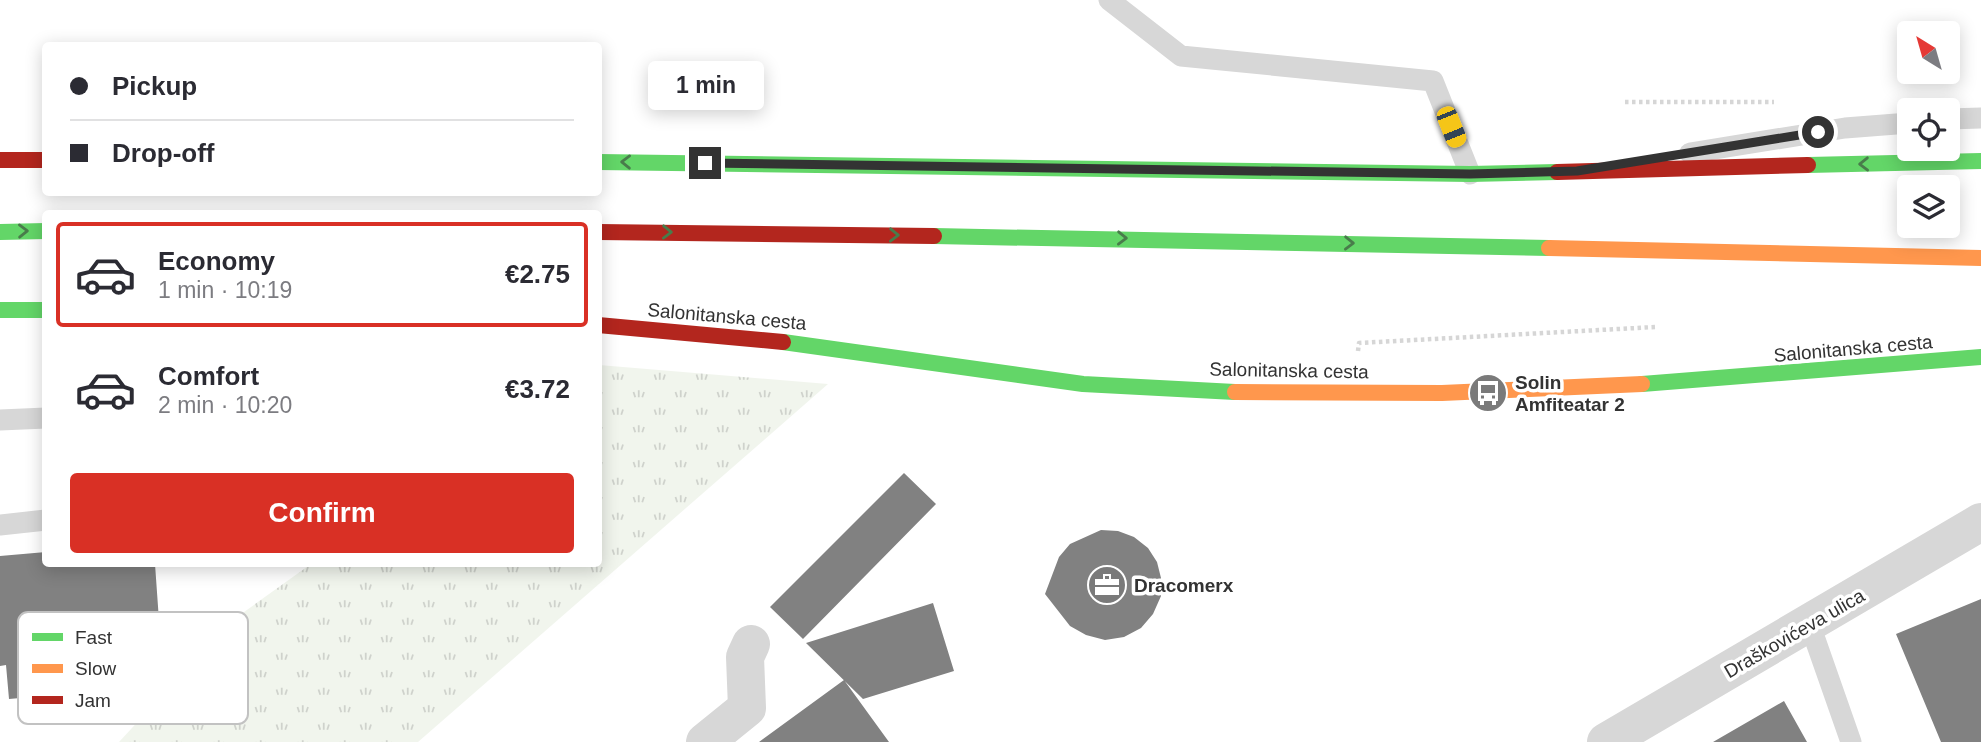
<!DOCTYPE html>
<meta charset="utf-8">
<style>
:root{--surface:#fff;--page:#f2f2f3;--text:#2b2b33;--muted:#7c7c81;--line:#e1e1e2;--accent:#d93025}
body{margin:0;font-family:Helvetica,sans-serif;background:var(--page);color:var(--text);height:100vh;display:flex;flex-direction:column;font-size:26px;white-space:nowrap}
*{box-sizing:border-box;margin:0}
p{font-size:23px;color:var(--muted)}
.icon{flex:none;width:38px;height:38px;fill:none;stroke:currentColor;stroke-width:2;stroke-linecap:round;stroke-linejoin:round}
.map{position:relative;flex:1;overflow:hidden}
.details{position:absolute;left:42px;top:210px;width:560px;height:357px;display:flex;flex-direction:column;background:var(--surface);border-radius:7px;box-shadow:0 4px 18px #0003}
.details>*{flex:none}
.banner{position:absolute;left:42px;top:42px;width:560px;height:154px;border-radius:7px;box-shadow:0 4px 18px #0003;display:grid;align-content:center;height:154px;padding:0 28px;background:var(--surface)}
.needle{width:46px;rotate:323deg}
.tools{position:absolute;left:1897px;top:21px;display:grid;gap:14px}
.tools a{display:grid;place-items:center;width:63px;height:63px;border-radius:7px;background:var(--surface);box-shadow:0 4px 18px #0003;font-size:35px}
.end{position:absolute;width:32px;height:32px;margin:-16px;border:9px solid #333;background:#fff;box-shadow:0 0 0 4px #fff}
.from{border-radius:50%}
.bubble{position:absolute;height:49px;border-radius:7px;background:var(--surface);box-shadow:0 4px 18px #0003;font-size:23px;font-weight:700;line-height:49px;text-align:center}
.car{position:absolute;width:21px;height:42px;margin:-21px -10px;border-radius:9px;box-shadow:0 0 5px 2px #0007;background:linear-gradient(#f5c518 24%,#345 0 40%,#f5c518 0 76%,#345 0 86%,#f5c518 0)}
.banner b{display:flex;align-items:center;gap:24px;height:66px;font-size:26px}
.banner b+b{border-top:2px solid var(--line)}
.banner i{width:18px;height:18px;background:var(--text)}
ul{padding:12px 0 0;list-style:none}
li{display:flex;align-items:center;gap:21px;height:105px;margin:0 14px 10px;padding:0 14px;border:4px solid transparent;border-radius:7px}
li div{flex:1}
li b{display:block;font-size:26px}
li em{font-style:normal;font-weight:700}
li.active{border-color:var(--accent)}
li>.icon{width:63px;height:63px;stroke-width:1.5}
.primary-button{display:flex;gap:14px;margin-top:auto;padding:14px 28px}
.primary-button a{flex:1;height:80px;border-radius:7px;background:var(--accent);color:#fff;font-size:28px;font-weight:700;line-height:80px;text-align:center}
.map>svg:first-child{display:block}
.grass{fill:url(#grass-tufts)}
.building{fill:#818181}
.lines{fill:none;stroke-linecap:round;stroke-linejoin:round}
.path{stroke:#d6d6d6;stroke-width:4.5;stroke-dasharray:3.5 3.5;stroke-linecap:butt}
.lane{stroke:#d7d7d7;stroke-width:21}
.street{stroke:#d7d7d7;stroke-width:38}
.fast{stroke:#63d668;stroke-width:16}
.slow{stroke:#ff974d;stroke-width:16}
.jam{stroke:#b3261e;stroke-width:16}
.oneway{stroke:#497c4b}
.route{stroke:#333;stroke-width:9}
.labels{text-anchor:middle;stroke-width:7;stroke-linejoin:round;paint-order:stroke}
.street-label{font-size:19px;fill:#333;stroke:#fff}
.poi-label{font-size:19px;font-weight:bold;fill:#333;stroke:#fff;text-anchor:start}
.key{fill:#fff;stroke:#c2c2c2;stroke-width:2}
.key-label{font-size:19px;fill:#333}
</style>
<div class="map">
<svg width="1981" height="742" viewBox="0 0 1981 742">
<defs>
<pattern id="grass-tufts" width="24" height="20" patternUnits="userSpaceOnUse" patternTransform="scale(1.75)"><rect width="24" height="20" fill="#f1f5ed"/><path d="M3 7l-1-3M5 7V3M7 7l1-3M15 17l-1-3M17 17v-4M19 17l1-3" fill="none" stroke="#cfd2cc"/></pattern>
</defs>
<rect width="100%" height="100%" fill="#fff"/>
<!-- grass -->
<path class="grass" d="M599,365l229,19 -410,358h-299l111,-120 81,-58h287z"/>
<!-- building -->
<path class="building" d="M904,473l32,31 -133,135 -33,-32z
M1101,530l17,1 16,6 14,11 9,14 4,16v18l-8,18 -12,14 -17,9 -19,3 -19,-5 -16,-9 -25,-32 14,-37 11,-13z
M46,552v12h109l7,99 -68,5 1,16 -19,1 1,8 -68,6 -3,-34 -6,1v-110z
M1981,599v143h-40l-45,-108z
M933,603l21,68 -91,28 -57,-56z
M844,680l45,62h-130z
M1784,701l23,41h-94z"/>
<g class="lines">
<!-- path -->
<path class="path" d="M1625,102h149
M1358,351l1,-8 296,-16"/>
<!-- lane -->
<path class="lane" d="M1109,0l72,56 252,25 37,93
M1948,119l33,-1
M1690,153l155,-25 64,-5
M0,420l46,-2
M0,525l46,-5
M1810,625l41,117"/>
<!-- street -->
<path class="street" d="M705,742l42,-34 -2,-51 6,-13
M1606,742l375,-220"/>
<!-- fast -->
<path class="fast" d="M598,162l872,12 87,-2
M1808,165l173,-4
M0,232l46,-1
M934,236l615,12
M0,310h46
M783,342l300,42 152,8
M1642,384l339,-27"/>
<!-- slow -->
<path class="slow" d="M1549,248l432,10
M1235,392l207,1 200,-9"/>
<!-- jam -->
<path class="jam" d="M0,160h46
M1557,172l251,-7
M598,232l336,4
M598,325l185,17"/>
</g>
<!-- one-way arrows -->
<defs><path id="oneway-chevron" d="M-2-3.5L2.5 0L-2 3.5" fill="none" stroke-width="1.6" stroke-linecap="round" stroke-linejoin="round" transform="scale(1.75)"/></defs>
<g class="oneway">
<use href="#oneway-chevron" transform="translate(626 162) rotate(-179)"/>
<use href="#oneway-chevron" transform="translate(1864 164) rotate(179)"/>
<use href="#oneway-chevron" transform="translate(23 231) rotate(-1)"/>
<use href="#oneway-chevron" transform="translate(667 232) rotate(1)"/>
<use href="#oneway-chevron" transform="translate(894 235) rotate(1)"/>
<use href="#oneway-chevron" transform="translate(1122 238) rotate(1)"/>
<use href="#oneway-chevron" transform="translate(1349 243) rotate(1)"/>
</g>
<g class="lines">
<!-- route -->
<path class="route" d="M705,163l765,11 107,-3 241,-39"/>
</g>
<!-- icons -->
<defs>
<symbol id="bus-disc" viewBox="-11 -11 22 22"><circle r="9.5" fill="#7a7a7a" stroke="#fff"/><path d="M-5-6H5V4H4V6H2V4H-2V6H-4V4H-5ZM-3.5-4V0h7V-4ZM-3.5 1.2v1.5H-2V1.2ZM2 1.2v1.5H3.5V1.2Z" fill="#fff"/></symbol>
<symbol id="office-disc" viewBox="-11 -11 22 22"><circle r="9.5" fill="#7a7a7a" stroke="#fff"/><path d="M-6-3h4V-5.5h4V-3h4V5H-6ZM-1-4.5V-3h2v-1.5ZM-6 0V1H6V0Z" fill="#fff"/></symbol>
</defs>
<g fill-rule="evenodd">
<use href="#bus-disc" x="1466" y="371" width="44" height="44"/>
<use href="#office-disc" x="1085" y="563" width="44" height="44"/>
</g>
<g class="labels">
<!-- street labels -->
<g class="street-label">
<text transform="translate(727 316) rotate(5)" y="7">Salonitanska cesta</text>
<text transform="translate(1853 348) rotate(-5)" y="7">Salonitanska cesta</text>
<text transform="translate(1289 370) rotate(1)" y="7">Salonitanska cesta</text>
<text transform="translate(1794 633) rotate(-30)" y="7">Draškovićeva ulica</text>
</g>
<!-- poi labels -->
<g class="poi-label">
<text x="1515" y="389">Solin<tspan x="1515" dy="22">Amfiteatar 2</tspan></text>
<text x="1134" y="592">Dracomerx</text>
</g>
</g>
<!-- legend -->
<rect x="18" y="612" width="230" height="112" rx="10" class="key"/>
<rect x="32" y="633" width="31" height="8" fill="#63d668"/>
<rect x="32" y="664" width="31" height="9" fill="#ff974d"/>
<rect x="32" y="696" width="31" height="8" fill="#b3261e"/>
<g class="key-label">
<text x="75" y="644">Fast</text>
<text x="75" y="675">Slow</text>
<text x="75" y="707">Jam</text>
</g>
</svg>
<div class="tools">
<a><svg class="needle" viewBox="-14 -14 28 28"><path d="M0-13l5 13h-10z" fill="#e53935"/><path d="M0 13l5-13h-10z" fill="#7c7c81"/></svg></a>
<a><svg class="icon" aria-label="locate" viewBox="0 0 24 24"><circle cx="12" cy="12" r="6"/><path d="M12 2v4M12 18v4M2 12h4M18 12h4"/></svg></a>
<a><svg class="icon" aria-label="layers" viewBox="0 0 24 24"><path d="M12 4l9 5-9 5-9-5zM3 14l9 5 9-5"/></svg></a>
</div>
<i class="end from" style="left:1818px;top:132px"></i>
<i class="end" style="left:705px;top:163px"></i>
<div class="bubble" style="left:648px;top:61px;width:116px">1 min</div>
<i class="car" style="left:1451px;top:127px;rotate:158deg"></i>
<div class="banner">
<b><i class="from"></i>Pickup</b>
<b><i></i>Drop-off</b>
</div>
<section class="details">
<ul>
<li class="active"><svg class="icon" aria-label="car" viewBox="0 0 24 24"><path d="M5 17H2v-5l4-1 3-4h7l3 4 3 1v5h-3M9 17h6M6 11h13"/><circle cx="7" cy="17" r="2"/><circle cx="17" cy="17" r="2"/></svg><div><b>Economy</b><p>1 min · 10:19</p></div><em>€2.75</em></li>
<li><svg class="icon" aria-label="car" viewBox="0 0 24 24"><path d="M5 17H2v-5l4-1 3-4h7l3 4 3 1v5h-3M9 17h6M6 11h13"/><circle cx="7" cy="17" r="2"/><circle cx="17" cy="17" r="2"/></svg><div><b>Comfort</b><p>2 min · 10:20</p></div><em>€3.72</em></li>
</ul>
<div class="primary-button"><a>Confirm</a></div>
</section>
</div>
